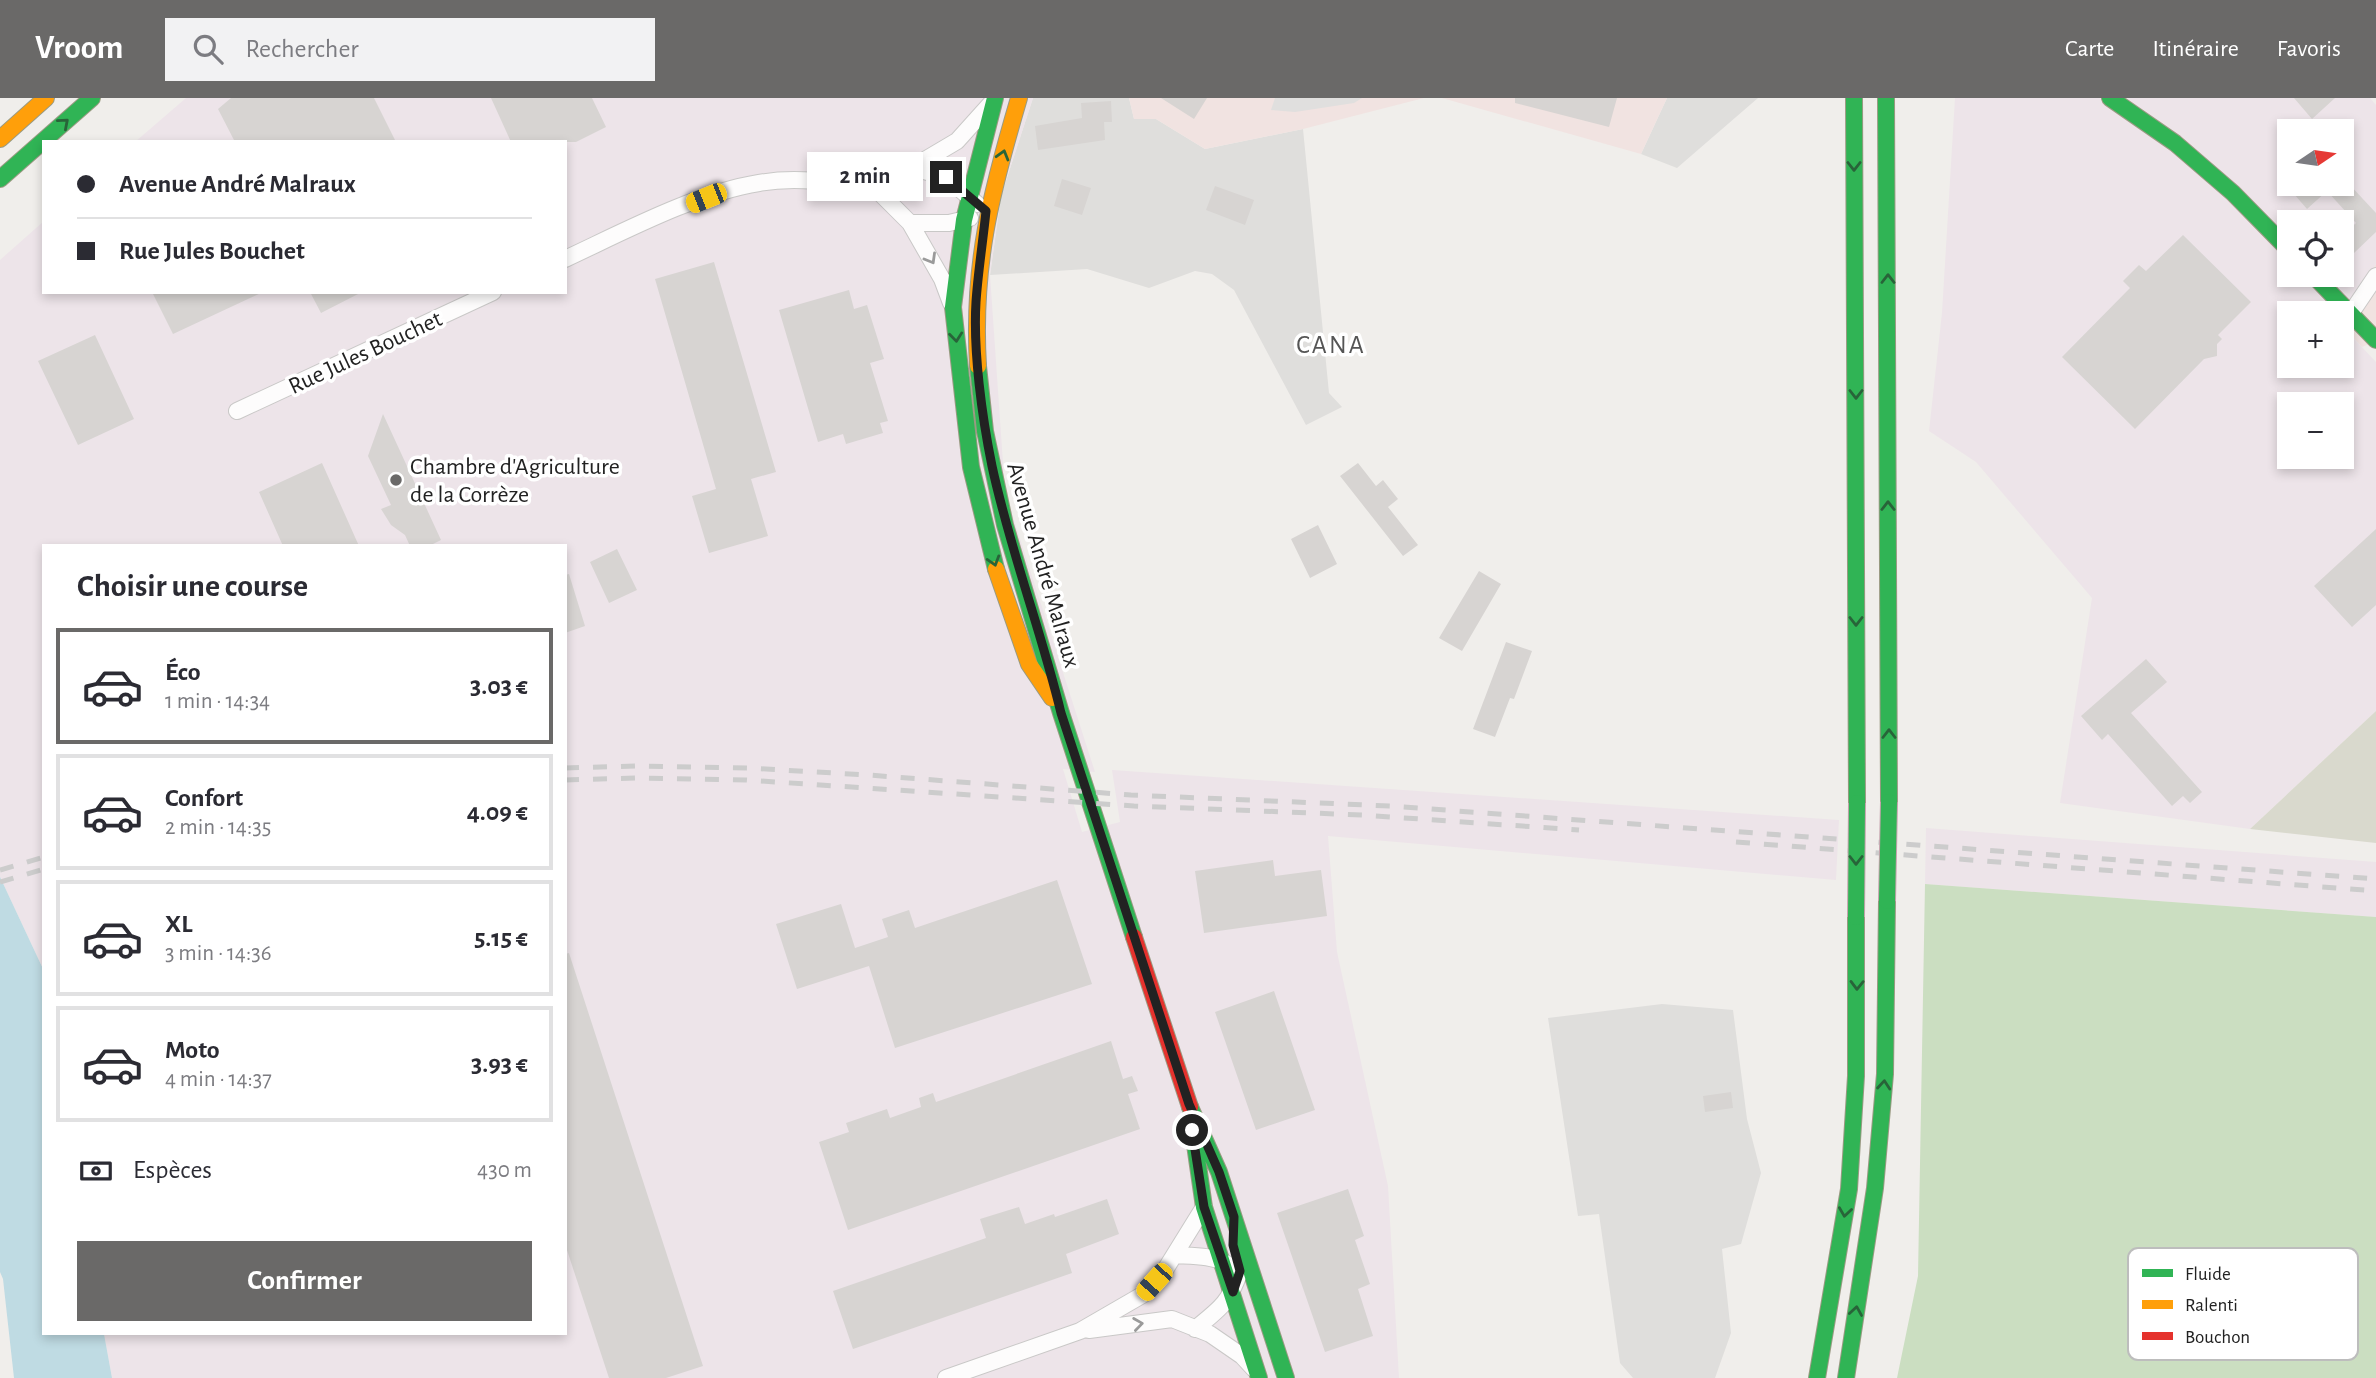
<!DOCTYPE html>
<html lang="fr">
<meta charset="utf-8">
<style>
:root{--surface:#fff;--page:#f2f2f3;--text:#2b2b33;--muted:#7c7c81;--line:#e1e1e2;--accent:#6a6968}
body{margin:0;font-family:"Alegreya Sans",sans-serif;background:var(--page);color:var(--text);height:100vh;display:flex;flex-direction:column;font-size:26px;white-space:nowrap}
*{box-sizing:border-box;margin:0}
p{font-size:23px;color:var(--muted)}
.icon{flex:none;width:38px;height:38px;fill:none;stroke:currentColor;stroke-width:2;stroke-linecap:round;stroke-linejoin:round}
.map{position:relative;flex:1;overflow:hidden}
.drawer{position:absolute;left:42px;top:446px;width:525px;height:791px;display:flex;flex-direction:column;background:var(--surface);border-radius:0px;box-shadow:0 4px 10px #0003}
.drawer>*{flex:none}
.top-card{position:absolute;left:42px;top:42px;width:525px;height:154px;border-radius:0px;box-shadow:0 4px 10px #0003;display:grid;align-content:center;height:154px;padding:0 35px;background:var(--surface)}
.needle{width:46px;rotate:77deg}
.fabs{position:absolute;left:2277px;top:21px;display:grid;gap:14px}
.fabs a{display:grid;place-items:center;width:77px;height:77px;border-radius:0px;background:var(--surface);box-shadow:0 4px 10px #0003;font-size:35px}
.end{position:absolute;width:32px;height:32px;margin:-16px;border:9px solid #222;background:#fff;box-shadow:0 0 0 4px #fff}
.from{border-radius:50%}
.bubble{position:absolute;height:49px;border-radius:0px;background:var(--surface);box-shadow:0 4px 10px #0003;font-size:23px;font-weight:700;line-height:49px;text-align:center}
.car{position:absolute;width:21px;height:42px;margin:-21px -10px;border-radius:9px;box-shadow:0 0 5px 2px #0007;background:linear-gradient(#f5c518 24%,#345 0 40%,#f5c518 0 76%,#345 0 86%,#f5c518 0)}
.top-card b{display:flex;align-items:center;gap:24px;height:66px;font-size:26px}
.top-card b+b{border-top:2px solid var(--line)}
.top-card i{width:18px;height:18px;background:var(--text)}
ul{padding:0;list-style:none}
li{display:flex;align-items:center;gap:21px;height:116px;margin:0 14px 10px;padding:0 21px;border:4px solid var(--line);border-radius:0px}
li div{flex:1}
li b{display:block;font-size:26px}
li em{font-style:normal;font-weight:700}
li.selected{border-color:var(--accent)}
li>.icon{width:63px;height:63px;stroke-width:1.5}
h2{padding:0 35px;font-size:32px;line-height:84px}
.pay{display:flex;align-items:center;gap:18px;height:77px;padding:0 35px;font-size:26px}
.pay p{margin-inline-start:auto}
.button{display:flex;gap:14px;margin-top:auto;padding:14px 35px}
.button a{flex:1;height:80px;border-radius:0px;background:var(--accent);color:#fff;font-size:28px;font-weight:700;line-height:80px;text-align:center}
header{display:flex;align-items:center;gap:42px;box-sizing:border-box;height:98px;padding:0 35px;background:var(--accent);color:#fff}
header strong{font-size:33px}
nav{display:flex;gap:38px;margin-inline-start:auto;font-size:24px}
.search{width:490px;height:63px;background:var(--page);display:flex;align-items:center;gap:18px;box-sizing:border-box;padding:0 24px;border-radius:0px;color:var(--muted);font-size:26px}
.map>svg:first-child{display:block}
.residential{fill:#dfdedc}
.commercial{fill:#f1e3e1}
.industrial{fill:#ede4e9;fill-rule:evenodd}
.construction{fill:#d9d9cd}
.forest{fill:#cbdec1}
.parking{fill:#e0dfde}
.water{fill:#bfdbe3}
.building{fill:#d7d4d2}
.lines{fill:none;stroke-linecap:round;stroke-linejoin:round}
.street-casing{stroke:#c9c8c7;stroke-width:18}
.fast-casing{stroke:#999a82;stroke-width:18}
.slow-casing{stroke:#999a82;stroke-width:18}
.jam-casing{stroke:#999a82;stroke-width:18}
.street{stroke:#fdfcfc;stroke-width:16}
.fast{stroke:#30b455;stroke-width:16}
.slow{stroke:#ff9f0a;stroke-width:16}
.jam{stroke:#e5322d;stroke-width:16}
.rail{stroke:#ccc;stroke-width:5;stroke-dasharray:14 14;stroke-linecap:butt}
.fast-bridge-casing{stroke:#c5a2ac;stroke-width:18;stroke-linecap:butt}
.fast-bridge{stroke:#30b455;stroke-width:16}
.oneway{stroke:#286439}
.oneway2{stroke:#9a9a9a}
.route{stroke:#222;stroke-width:9}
.poi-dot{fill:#6a6968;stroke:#fff;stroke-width:2.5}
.labels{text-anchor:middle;stroke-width:7;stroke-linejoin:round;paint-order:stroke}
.street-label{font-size:24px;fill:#222;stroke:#fff}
.poi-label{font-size:24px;fill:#222;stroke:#fff;text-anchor:start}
.neighbourhood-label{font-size:26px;letter-spacing:2px;fill:#555;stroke:#fff}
.key{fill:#fff;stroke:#bdbdbd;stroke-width:2}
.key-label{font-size:19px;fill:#222}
</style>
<header>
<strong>Vroom</strong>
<div class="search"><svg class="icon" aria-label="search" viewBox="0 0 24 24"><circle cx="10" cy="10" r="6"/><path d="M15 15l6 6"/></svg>Rechercher</div>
<nav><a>Carte</a><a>Itinéraire</a><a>Favoris</a></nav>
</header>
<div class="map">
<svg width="2376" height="1280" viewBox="0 0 2376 1280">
<rect width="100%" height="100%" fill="#f0eeeb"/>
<!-- residential -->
<path class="residential" d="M1033,0h96l5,21h22l49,30 98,-20 26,264 13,14 -36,18 -72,-135 -22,-16 -17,-3 -46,17 -62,-19 -97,6 11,-79z
M1667,0h91l-81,70 -36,-14z
M1662,906l71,6 14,109 14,54 -20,71 -19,5 9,84 -16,45h-82l-13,-15 -21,-149 -21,2 -30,-198z"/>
<!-- commercial -->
<path class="commercial" d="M1129,0h295l-121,31 -98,20 -49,-30h-22z
M1442,0h225l-26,56z
M2376,166v77l-14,6 -20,-21v-9z"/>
<!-- industrial -->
<path class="industrial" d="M186,0h847l-32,98 -11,79 15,217 90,280 -32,-3 19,63 38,-10 -8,-52 727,50 -3,60 -508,-44 9,116 51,234 11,192h-1287l-8,-44h461v-788h-521v425l-44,-94v-617l44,-39v71h521v-150h-430z
M1955,0h415l6,7v159l-34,52v-3h-53v53h53v-40l34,36v349l-126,118 -190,-26 32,-205 -116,-136 -47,-31 13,-118zM2289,33h53v53h-53zM2289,124h53v53h-53zM2289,306h53v53h-53z
M1926,730l450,34v55l-451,-33z"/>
<!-- construction -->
<path class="construction" d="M2376,613v132l-126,-14z"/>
<!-- forest -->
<path class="forest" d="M1925,786l451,33v461h-479l21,-102z"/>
<!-- parking -->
<path class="parking" d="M1275,0h87l-8,5 -59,9 -24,-2z"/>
<!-- water -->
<path class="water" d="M0,779l44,94v363h60l8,44h-98l-11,-99 -3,-7z"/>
<!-- building -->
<path class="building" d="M231,0h143l22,44h-161l-17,-33z
M491,0h101l14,29 -30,15h-65z
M1161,0h46l-13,21z
M1515,0h102l-8,29 -94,-24z
M2294,0h41l-23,21z
M1111,3l1,21h-8l1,18 -67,10 -3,-24 47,-8 -1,-15z
M1062,81l29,9 -9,27 -28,-9z
M2306,86h43l27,29v19l-22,21 -12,-13v-4l14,-13 -29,-32 -20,18 -13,-15z
M1215,88l39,14 -9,25 -39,-15z
M2183,137l68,67 -33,33 4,4 -5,5v12l-13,3 -69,70 -73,-72 68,-69 -7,-7 16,-16 7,6z
M714,164l62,210 -25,7 17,57 -59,17 -17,-57 24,-7 -61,-210z
M849,192l5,19 13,-4 17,54 -14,4 18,58 -8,2 3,10 -37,11 -3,-10 -25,8 -39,-132z
M152,194h111l-90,42z
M310,194h52l-41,21z
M95,237l39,84 -56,26 -40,-84z
M383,316l58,126 -12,6h-19l-5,-11 -14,-10 -10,-16 10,-4 -23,-49z
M322,365l37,83h-76l-24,-54z
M1358,365l18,23 7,-6 15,19 -10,8 30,38 -15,11 -63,-80z
M1318,427l19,39 -27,14 -19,-39z
M2376,431v76l-24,22 -38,-41z
M617,451l20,41 -28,13 -19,-41z
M1479,473l22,13 -39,67 -23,-13z
M569,476l16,52 -20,7v-58z
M1506,544l26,9 -18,48 -4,-1 -15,39 -22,-8z
M2146,561l21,23 -36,31 71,79 -12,11 -7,-7 -11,10 -64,-72 -6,6 -21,-24z
M1273,762l2,16 46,-6 6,46 -123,17 -9,-62z
M1057,782l35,104 -197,64 -26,-82 -72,23 -21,-65 65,-20 14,44 33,-11 -6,-18 27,-9 6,18z
M569,855l134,413 -37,12h-57l-44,-134v-290z
M1274,893l41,119 -59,20 -41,-118z
M1111,943l12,38 9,-3 6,15 -10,3 12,35 -292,101 -29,-88 30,-10 -3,-9 41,-14 3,9 31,-11 -2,-9 14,-5 3,9z
M1731,994l2,16 -28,4 -2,-16z
M1348,1091l16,47 -9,4 15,44 -12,5 15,47 -48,16 -48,-139z
M1107,1101l12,35 -53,20 6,19 -219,76 -20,-58 153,-53 -6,-19 39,-12 6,17 29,-10 1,3z"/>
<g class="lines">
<defs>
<path id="street" d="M913,70l33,9 31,27
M910,125h39l21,-5
M565,161c58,-27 131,-66 194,-76 39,-7 78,0 117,6
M951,205l-9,-24 -32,-56 -34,-34 81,-48 36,-40
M2351,215l25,-37
M237,313l256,-119
M1175,1157c17,1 38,0 54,10
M1195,1231c26,-21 34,-26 45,-58
M1089,1232l83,-11 38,15 32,22 12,13
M946,1280l134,-47 64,-37 21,-24 39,-63"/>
<path id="fast" d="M995,0l-31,122 -11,87 18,160 25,102
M1854,0l3,705
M1886,0l3,704
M2110,0l65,45 58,50 56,57
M0,81l92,-81
M2313,177l63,65
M978,268l7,65 20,94 56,188 73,224
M1190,1009l29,65 67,206
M1193,1033l11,76 55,171
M1817,1280l32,-189 7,-113v-159
M1846,1280l29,-190 10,-114 2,-173"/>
<path id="slow" d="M0,41l46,-41
M978,268c-6,-101 13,-173 41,-268
M996,471l33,95 23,34"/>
<path id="jam" d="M1134,839l56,170"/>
</defs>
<!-- street casing -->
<use href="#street" class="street-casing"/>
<!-- fast casing -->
<use href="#fast" class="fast-casing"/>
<!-- slow casing -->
<use href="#slow" class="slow-casing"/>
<!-- jam casing -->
<use href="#jam" class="jam-casing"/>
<!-- street -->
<use href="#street" class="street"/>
<!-- fast -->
<use href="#fast" class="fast"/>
<!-- slow -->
<use href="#slow" class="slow"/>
<!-- jam -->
<use href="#jam" class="jam"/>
<!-- rail -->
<path class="rail" d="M565,670l71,-2 111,2 121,7 263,20 259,11 986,73
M565,682l71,-2 110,2 388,26 228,9 217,15
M1736,744l640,49
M0,772l44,-13
M0,784l44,-13"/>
<defs>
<path id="fast-bridge" d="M1887,803l2,-99
M1856,819l1,-114"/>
</defs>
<!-- fast-bridge casing -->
<use href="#fast-bridge" class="fast-bridge-casing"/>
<!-- fast-bridge -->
<use href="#fast-bridge" class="fast-bridge"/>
</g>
<!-- one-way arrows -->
<defs><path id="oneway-chevron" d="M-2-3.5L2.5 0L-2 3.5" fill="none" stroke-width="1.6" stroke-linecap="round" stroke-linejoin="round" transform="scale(1.75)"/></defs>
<g class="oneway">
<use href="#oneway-chevron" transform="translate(64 25) rotate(-41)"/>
<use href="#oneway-chevron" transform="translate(1003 57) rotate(-74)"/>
<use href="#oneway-chevron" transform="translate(1854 68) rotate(90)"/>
<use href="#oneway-chevron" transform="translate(1888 181) rotate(-90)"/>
<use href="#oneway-chevron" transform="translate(956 239) rotate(84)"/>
<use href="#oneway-chevron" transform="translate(1856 296) rotate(90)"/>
<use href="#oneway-chevron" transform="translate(1888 408) rotate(-90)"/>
<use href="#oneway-chevron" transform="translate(994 463) rotate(73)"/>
<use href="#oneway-chevron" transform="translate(1856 523) rotate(90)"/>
<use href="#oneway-chevron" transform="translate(1889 636) rotate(-90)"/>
<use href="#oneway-chevron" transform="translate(1856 762) rotate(90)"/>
<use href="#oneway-chevron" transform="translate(1857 887) rotate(91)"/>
<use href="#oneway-chevron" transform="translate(1884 987) rotate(-85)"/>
<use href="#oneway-chevron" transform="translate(1845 1114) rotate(98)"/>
<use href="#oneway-chevron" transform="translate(1856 1213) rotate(-81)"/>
</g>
<g class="oneway2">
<use href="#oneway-chevron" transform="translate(931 161) rotate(60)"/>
<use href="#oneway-chevron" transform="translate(1138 1226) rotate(-8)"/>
</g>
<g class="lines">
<!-- route -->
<path class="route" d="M946,79l40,34c-3,30 -8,61 -10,91 -3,49 6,115 16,164 18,84 49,164 69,247l128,391 30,68 15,45 -1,28 7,26 -7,21 -29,-85 -12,-77"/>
</g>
<!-- markers -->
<circle class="poi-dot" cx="396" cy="382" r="7"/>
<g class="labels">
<!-- street labels -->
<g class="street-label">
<text transform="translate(365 254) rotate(-25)" y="8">Rue Jules Bouchet</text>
<text transform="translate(1044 467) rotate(74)" y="8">Avenue André Malraux</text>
</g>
<!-- poi labels -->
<g class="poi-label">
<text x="410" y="376">Chambre d'Agriculture<tspan x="410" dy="28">de la Corrèze</tspan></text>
</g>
<!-- neighbourhood labels -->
<g class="neighbourhood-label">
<text x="1331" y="255">CANA</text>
</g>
</g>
<!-- legend -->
<rect x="2128" y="1150" width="230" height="112" rx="10" class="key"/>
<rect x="2142" y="1171" width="31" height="8" fill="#30b455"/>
<rect x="2142" y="1202" width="31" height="9" fill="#ff9f0a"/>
<rect x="2142" y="1234" width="31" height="8" fill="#e5322d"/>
<g class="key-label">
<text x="2185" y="1182">Fluide</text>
<text x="2185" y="1213">Ralenti</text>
<text x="2185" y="1245">Bouchon</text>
</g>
</svg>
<div class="fabs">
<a><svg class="needle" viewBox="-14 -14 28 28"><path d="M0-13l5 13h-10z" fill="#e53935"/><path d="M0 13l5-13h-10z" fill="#7c7c81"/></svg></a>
<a><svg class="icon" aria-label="locate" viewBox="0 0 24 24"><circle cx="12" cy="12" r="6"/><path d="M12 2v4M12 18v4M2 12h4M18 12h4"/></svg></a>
<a>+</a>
<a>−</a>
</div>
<i class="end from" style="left:1192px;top:1032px"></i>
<i class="end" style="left:946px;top:79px"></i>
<div class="bubble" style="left:807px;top:54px;width:116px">2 min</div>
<i class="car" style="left:706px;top:100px;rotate:248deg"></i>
<i class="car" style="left:1154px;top:1184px;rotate:222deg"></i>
<div class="top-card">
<b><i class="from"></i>Avenue André Malraux</b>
<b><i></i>Rue Jules Bouchet</b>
</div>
<section class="drawer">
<h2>Choisir une course</h2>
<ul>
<li class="selected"><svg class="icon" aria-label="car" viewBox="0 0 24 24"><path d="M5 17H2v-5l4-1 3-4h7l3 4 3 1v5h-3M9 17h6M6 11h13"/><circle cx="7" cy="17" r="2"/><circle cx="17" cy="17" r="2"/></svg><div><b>Éco</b><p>1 min · 14:34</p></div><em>3.03 €</em></li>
<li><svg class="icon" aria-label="car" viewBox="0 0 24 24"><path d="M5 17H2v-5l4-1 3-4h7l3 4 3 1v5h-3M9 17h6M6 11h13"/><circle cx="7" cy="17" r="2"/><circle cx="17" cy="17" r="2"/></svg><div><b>Confort</b><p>2 min · 14:35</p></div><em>4.09 €</em></li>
<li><svg class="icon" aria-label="car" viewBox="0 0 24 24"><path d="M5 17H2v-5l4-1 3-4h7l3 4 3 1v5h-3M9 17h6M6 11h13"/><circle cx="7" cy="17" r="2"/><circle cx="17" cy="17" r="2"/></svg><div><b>XL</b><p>3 min · 14:36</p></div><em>5.15 €</em></li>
<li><svg class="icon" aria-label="car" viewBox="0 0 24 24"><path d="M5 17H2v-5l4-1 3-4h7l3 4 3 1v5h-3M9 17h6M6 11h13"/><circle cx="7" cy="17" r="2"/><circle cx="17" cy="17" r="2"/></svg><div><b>Moto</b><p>4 min · 14:37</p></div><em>3.93 €</em></li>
</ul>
<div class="pay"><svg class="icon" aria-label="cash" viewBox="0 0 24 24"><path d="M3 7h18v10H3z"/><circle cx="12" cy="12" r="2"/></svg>Espèces<p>430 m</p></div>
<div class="button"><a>Confirmer</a></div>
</section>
</div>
